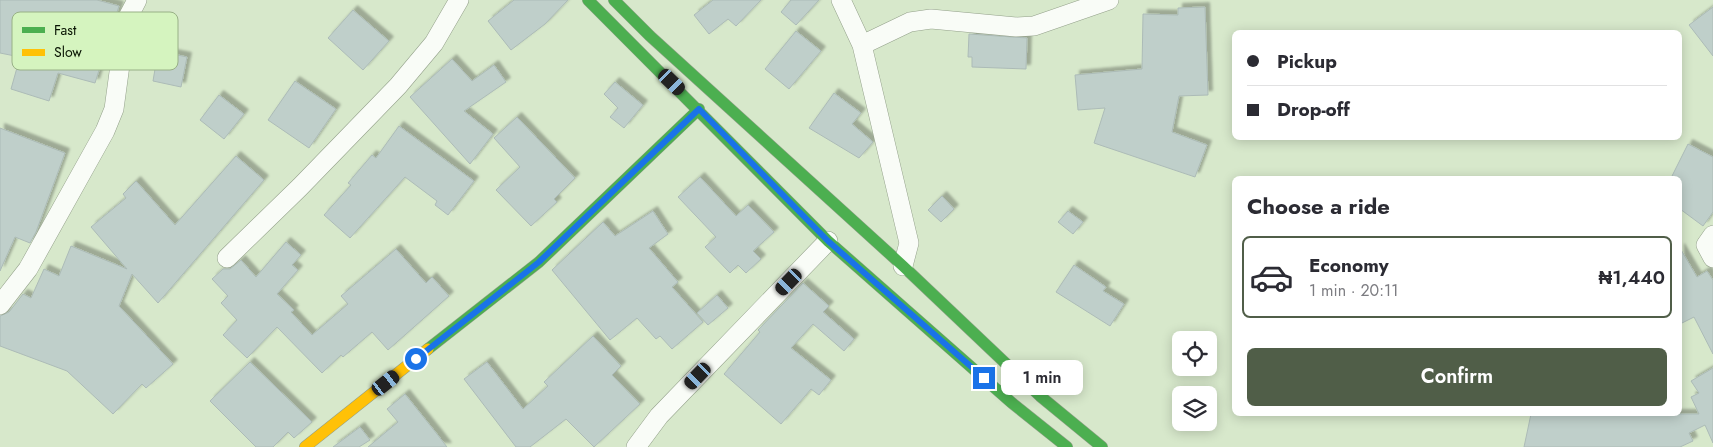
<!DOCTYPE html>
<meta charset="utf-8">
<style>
:root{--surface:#fff;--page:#f7f7f7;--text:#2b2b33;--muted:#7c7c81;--line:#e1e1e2;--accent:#505e48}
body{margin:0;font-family:Jost,sans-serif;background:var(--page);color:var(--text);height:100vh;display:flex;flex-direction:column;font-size:19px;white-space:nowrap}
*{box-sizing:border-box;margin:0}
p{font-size:16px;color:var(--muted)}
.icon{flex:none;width:28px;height:28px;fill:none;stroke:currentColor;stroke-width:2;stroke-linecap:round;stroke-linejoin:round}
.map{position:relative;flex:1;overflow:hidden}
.details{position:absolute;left:1232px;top:176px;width:450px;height:240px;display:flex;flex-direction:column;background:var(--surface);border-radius:8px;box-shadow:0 2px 12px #0003}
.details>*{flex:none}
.banner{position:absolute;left:1232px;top:30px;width:450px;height:110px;border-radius:8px;box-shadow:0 2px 12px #0003;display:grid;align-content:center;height:110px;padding:0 15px;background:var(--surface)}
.tools{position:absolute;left:1172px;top:331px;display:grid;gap:10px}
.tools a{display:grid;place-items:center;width:45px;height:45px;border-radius:8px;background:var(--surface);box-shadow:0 2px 12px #0003;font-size:25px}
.end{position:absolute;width:22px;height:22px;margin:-11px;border:6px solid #1a73e8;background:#fff;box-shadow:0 0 0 2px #fff}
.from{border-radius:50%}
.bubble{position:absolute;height:35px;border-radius:8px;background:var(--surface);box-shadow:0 2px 12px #0003;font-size:16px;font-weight:600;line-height:35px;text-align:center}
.car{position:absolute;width:15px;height:30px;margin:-15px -8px;border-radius:6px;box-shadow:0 0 4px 1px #0007;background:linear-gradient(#222 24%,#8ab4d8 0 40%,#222 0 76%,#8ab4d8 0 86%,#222 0)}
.banner b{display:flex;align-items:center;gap:18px;height:48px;font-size:19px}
.banner b+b{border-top:1px solid var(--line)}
.banner i{width:12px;height:12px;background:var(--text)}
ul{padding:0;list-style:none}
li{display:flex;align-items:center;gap:15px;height:82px;margin:0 10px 8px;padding:0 5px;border:2px solid transparent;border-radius:8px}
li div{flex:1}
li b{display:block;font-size:19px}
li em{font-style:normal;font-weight:600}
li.current{border-color:var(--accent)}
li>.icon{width:45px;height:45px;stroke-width:1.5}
h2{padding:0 15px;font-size:22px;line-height:60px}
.primary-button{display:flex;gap:10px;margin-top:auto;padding:10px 15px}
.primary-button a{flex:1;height:58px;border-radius:8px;background:var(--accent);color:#fff;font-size:20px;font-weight:600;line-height:58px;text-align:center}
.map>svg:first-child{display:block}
.building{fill:#bfcfca;stroke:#acbbb7;filter:url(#shadow)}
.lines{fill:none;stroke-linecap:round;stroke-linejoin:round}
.street-casing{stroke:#93a08a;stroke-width:20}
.fast-casing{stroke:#93a08a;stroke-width:12}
.slow-casing{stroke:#93a08a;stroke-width:12}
.street{stroke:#f9fcf7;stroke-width:19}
.fast{stroke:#4caf50;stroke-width:11}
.slow{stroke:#ffc107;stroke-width:11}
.route{stroke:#1a73e8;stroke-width:6}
.key{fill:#d5f4bf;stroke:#98b086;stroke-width:1}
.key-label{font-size:14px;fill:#081302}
</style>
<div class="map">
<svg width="1713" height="447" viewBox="0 0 1713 447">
<defs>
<filter id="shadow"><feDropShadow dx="4.5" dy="-4.5" stdDeviation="1" flood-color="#0004"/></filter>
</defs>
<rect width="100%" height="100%" fill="#d7e8cb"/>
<!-- building -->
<path class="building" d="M0,0h97l22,6 -24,77 -37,-10 -9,28 -38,-12 9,-32 -20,-4z
M514,0h54l-23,24 -34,26 -23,-29z
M713,0h48l-25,26 -8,-7 -19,15 -15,-19z
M791,0h28l-23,25 -15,-13z
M1205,7l3,88 -29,1 -7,36 35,13 -12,32 -101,-34 11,-35 -27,2 -3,-35 67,-6 1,-55 35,1v-7z
M1713,7v49l-24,-31z
M353,10l36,31 -26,29 -35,-32z
M796,31l25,20 -32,38 -24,-20z
M969,34l58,4 -1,31 -54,-2v-10h-4z
M158,51l29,6 -6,30 -28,-6z
M452,59l20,22 22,-16 12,17 -42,29 29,23 -23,30 -60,-67z
M295,81l41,28 -27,39 -41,-28z
M615,82l28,23 -19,23 -14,-11 8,-9 -14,-14z
M834,93l27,20 -9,11 21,18 -14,16 -50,-30z
M219,95l25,19 -20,25 -24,-19z
M517,117l58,61 -21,21 3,3 -26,24 -35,-36 24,-23 -26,-29z
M399,126l75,55 -26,34 -13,-10 2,-4 -32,-24 -55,61 -26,-23 27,-30 -3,-2 24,-28 4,3z
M0,128l65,25 -29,79 -6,11 -15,-6 -15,34z
M1688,144l25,13v55l-10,14 -23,-17v-30l-8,-3z
M236,156l28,24 -106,123 -26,-29 -13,32 54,58 -27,24 -4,-4 -29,30 -46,-43 -67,-25v-30l9,-4 14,-18 8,4 13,-29 15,7 12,-30 56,23 -36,-42 35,-29 -3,-4 13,-13 39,44z
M700,177l36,39 12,-11 26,27 -21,19 8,8 -15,14 -8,-8 -8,8 -25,-26 11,-10 -38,-40z
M942,196l12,13 -13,13 -13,-12z
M653,211l15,23 -19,14 29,34 -6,5 31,35 -31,27 -12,-13 -4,3 -19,-21 -27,22 -58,-70 51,-48 12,14z
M1068,211l15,11 -10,12 -15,-12z
M286,242l15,13 -9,10 6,5 -21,24 17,16 -3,2 21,23 36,-31 -7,-8 55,-47 30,34 6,-6 17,19 -61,54 -16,-18 -29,25 -2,-2 -19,18 -45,-46 -30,31 -24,-23 14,-15 -16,-17 7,-7 -16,-17 11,-10h7l11,-9 15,17z
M1680,248l17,29 10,-6 6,9v74l-19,-37 -14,7z
M1074,265l32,22 -3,4 21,13 -14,22 -54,-34z
M803,283l26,23 -6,6 31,27 -10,12 -31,-27 -22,24 40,32 -12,15 -8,-6 -30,35 -57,-50 36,-42 -2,-2z
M717,295l11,13 -20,17 -11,-12z
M593,336l28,30 -9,9 28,29 -46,43 -28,-28 -36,28h-14l-52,-68 23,-17 36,47 25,-23 -4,-4z
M250,362l62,60 -18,16 -6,-6 -15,15h-17l-46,-46z
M1713,368v75l-8,-18 -16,8 4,8 -13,6h-156l7,-33h168l-8,-17 8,-4 -8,-12z
M405,394l32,40 10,13h-79l30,-25 -11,-13z
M360,427l10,13 -11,7h-26z"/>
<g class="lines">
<defs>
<path id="street" d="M841,0l21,45 47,198 -6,23
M862,45l48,-23 21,-3 85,8 18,-1 75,-26
M1713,235l-7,10 7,13
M227,258l73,-71 98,-101 36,-43 25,-43
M0,305l28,-36 77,-138 9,-22 12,-88 11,-21
M636,447l23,-31 169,-175"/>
<path id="fast" d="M588,0l240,241 184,162 55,44
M614,0l36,36 253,230 137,130 62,51
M428,349l111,-87 160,-153"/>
<path id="slow" d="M305,447l123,-98"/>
</defs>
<!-- street casing -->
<use href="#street" class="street-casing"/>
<!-- fast casing -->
<use href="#fast" class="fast-casing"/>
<!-- slow casing -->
<use href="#slow" class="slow-casing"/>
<!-- street -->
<use href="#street" class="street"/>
<!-- fast -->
<use href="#fast" class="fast"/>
<!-- slow -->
<use href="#slow" class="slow"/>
</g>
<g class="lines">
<!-- route -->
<path class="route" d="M416,359l123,-97 160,-153 129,132 156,137"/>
</g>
<!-- legend -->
<rect x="12" y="12" width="166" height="58" rx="8" class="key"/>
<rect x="22" y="27" width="23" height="6" fill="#4caf50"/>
<rect x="22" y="49" width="23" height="7" fill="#ffc107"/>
<g class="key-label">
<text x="54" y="35">Fast</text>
<text x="54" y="57">Slow</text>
</g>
</svg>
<div class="tools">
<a><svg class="icon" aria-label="locate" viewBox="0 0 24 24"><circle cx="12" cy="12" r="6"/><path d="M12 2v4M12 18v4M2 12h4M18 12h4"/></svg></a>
<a><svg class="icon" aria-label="layers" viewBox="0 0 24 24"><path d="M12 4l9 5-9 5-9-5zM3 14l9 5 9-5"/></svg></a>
</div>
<i class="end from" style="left:416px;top:359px"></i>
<i class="end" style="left:984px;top:378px"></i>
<div class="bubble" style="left:1001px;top:360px;width:82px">1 min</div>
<i class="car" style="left:672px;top:82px;rotate:134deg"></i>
<i class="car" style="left:789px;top:282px;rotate:224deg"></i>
<i class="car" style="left:698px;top:376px;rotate:224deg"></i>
<i class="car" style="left:386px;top:383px;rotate:52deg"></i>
<div class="banner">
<b><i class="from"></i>Pickup</b>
<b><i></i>Drop-off</b>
</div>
<section class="details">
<h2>Choose a ride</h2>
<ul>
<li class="current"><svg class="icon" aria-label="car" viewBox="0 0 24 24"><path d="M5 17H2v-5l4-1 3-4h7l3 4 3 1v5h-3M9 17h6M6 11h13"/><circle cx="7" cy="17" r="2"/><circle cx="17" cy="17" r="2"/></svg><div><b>Economy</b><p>1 min · 20:11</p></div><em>₦1,440</em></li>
</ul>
<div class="primary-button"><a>Confirm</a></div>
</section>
</div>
